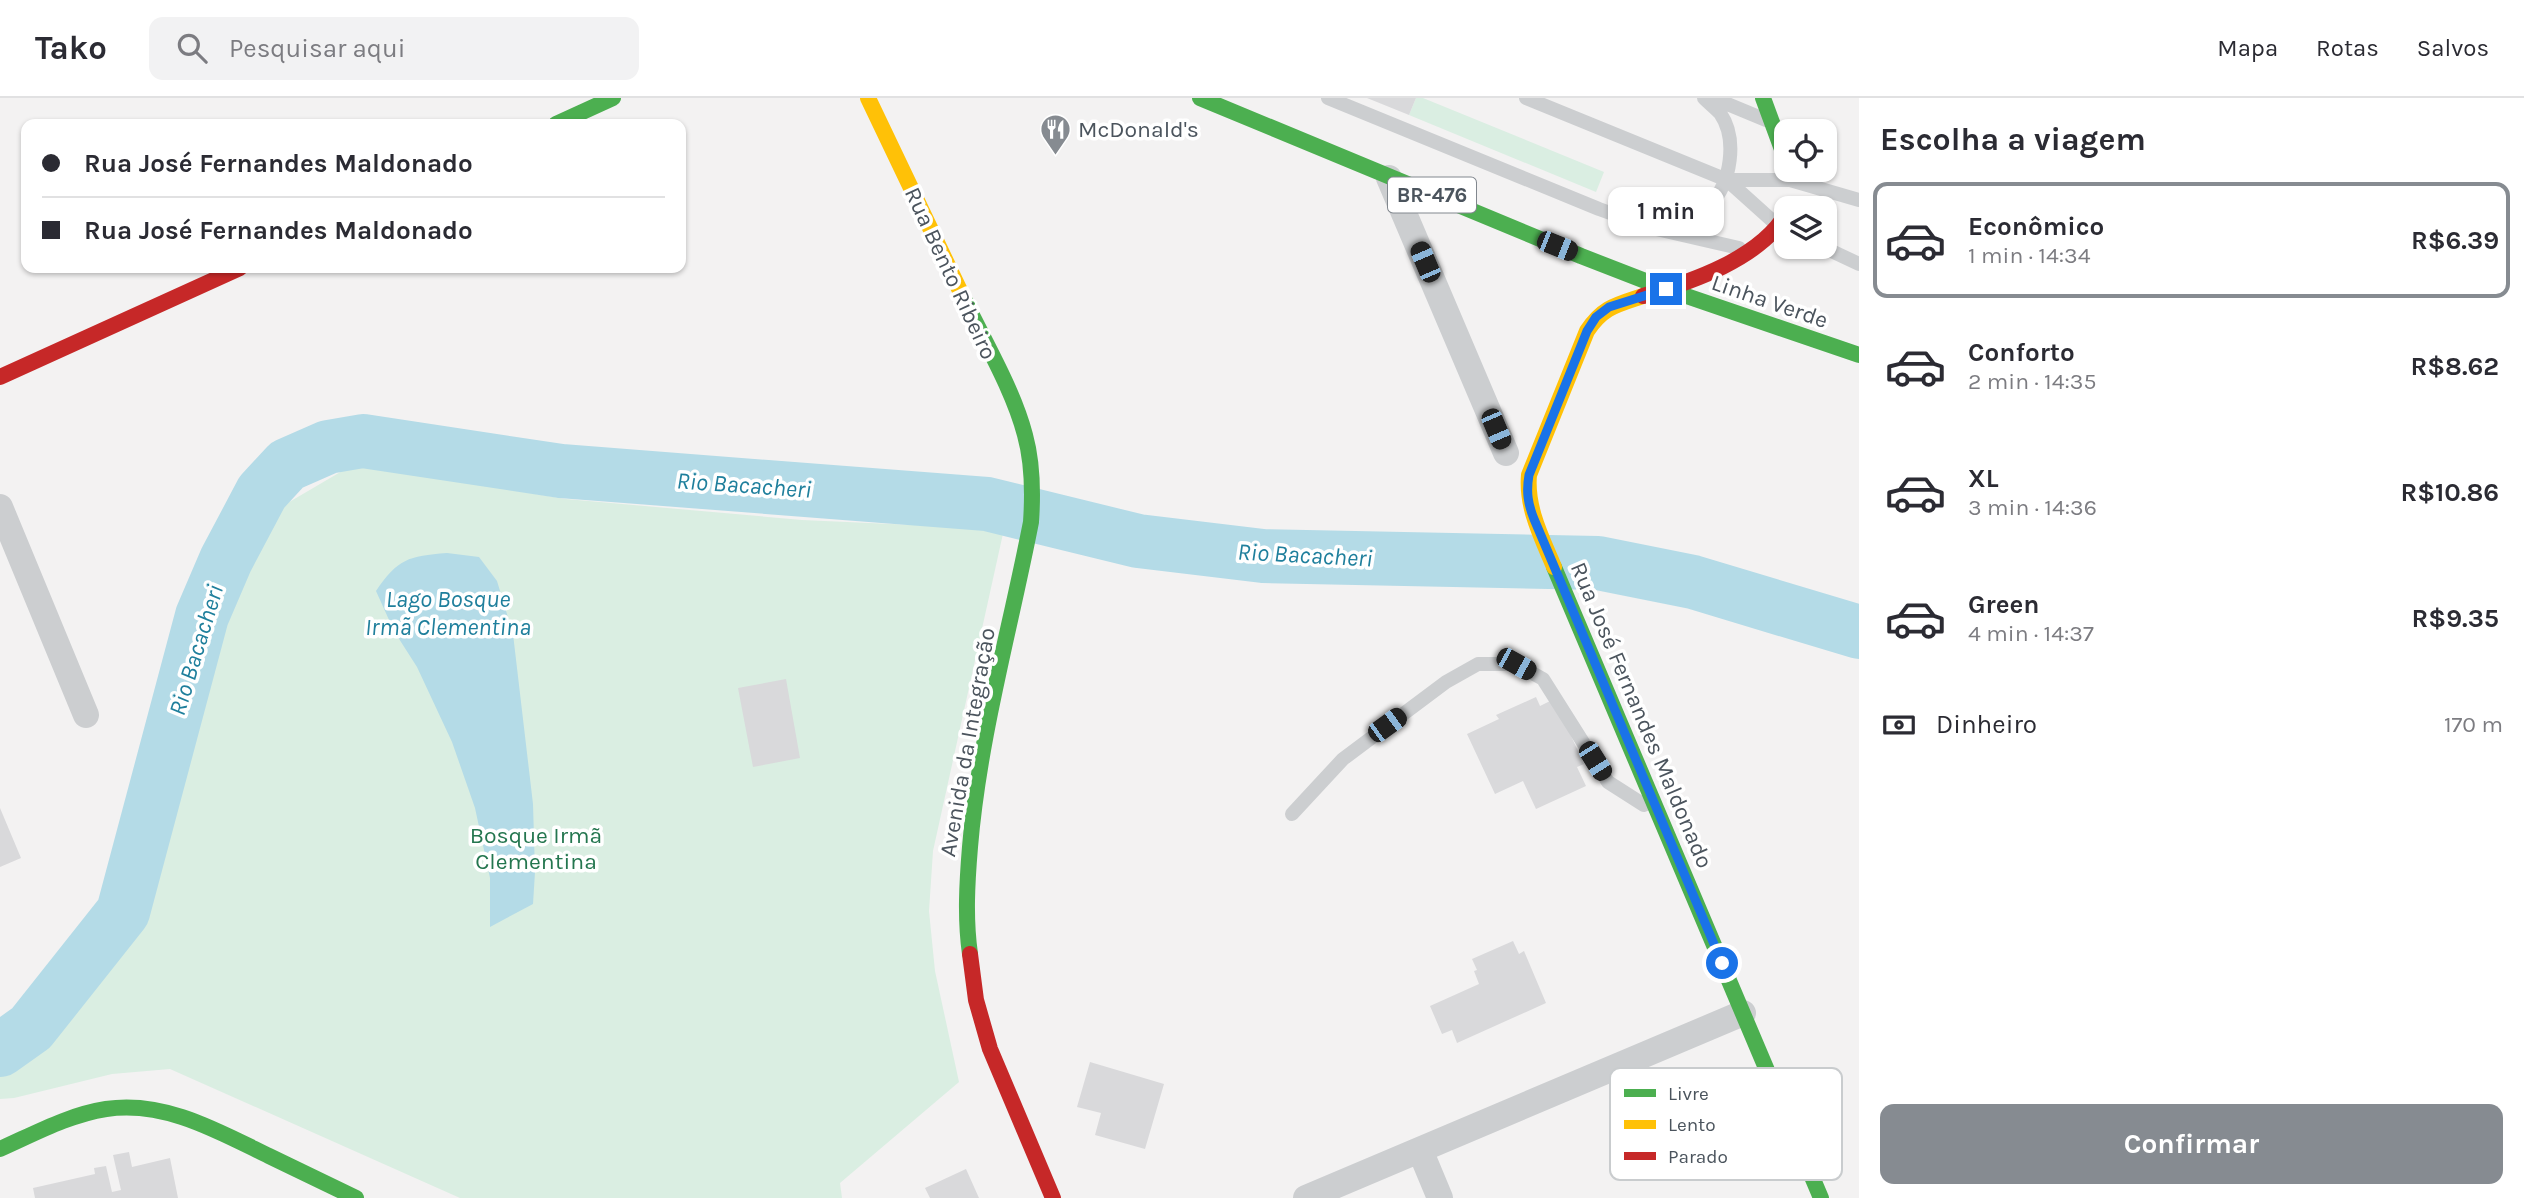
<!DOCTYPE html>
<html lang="pt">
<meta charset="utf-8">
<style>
:root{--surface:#fff;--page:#f2f2f3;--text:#2b2b33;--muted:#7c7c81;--line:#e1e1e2;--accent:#868b91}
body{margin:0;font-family:Karla,sans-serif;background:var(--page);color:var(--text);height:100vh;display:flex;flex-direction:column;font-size:26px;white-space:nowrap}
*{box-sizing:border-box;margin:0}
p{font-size:23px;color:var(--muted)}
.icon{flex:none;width:38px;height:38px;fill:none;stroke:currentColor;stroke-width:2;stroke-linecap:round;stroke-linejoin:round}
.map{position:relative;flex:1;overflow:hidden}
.details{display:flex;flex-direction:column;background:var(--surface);width:665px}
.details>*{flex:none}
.guide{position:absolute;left:21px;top:21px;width:665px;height:154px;border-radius:14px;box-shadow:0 2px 5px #0004;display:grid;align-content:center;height:154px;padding:0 21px;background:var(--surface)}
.controls{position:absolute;left:1774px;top:21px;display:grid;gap:14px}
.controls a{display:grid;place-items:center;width:63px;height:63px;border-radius:14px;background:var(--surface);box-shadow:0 2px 5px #0004;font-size:35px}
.end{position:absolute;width:32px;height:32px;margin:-16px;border:9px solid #1a73e8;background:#fff;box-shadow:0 0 0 4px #fff}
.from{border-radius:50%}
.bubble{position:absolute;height:49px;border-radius:14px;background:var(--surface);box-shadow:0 2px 5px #0004;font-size:23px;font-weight:700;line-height:49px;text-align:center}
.car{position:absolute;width:21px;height:42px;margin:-21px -10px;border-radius:9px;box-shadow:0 0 5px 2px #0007;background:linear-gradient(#222 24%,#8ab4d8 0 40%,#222 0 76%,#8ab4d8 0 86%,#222 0)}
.guide b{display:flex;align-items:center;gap:24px;height:66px;font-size:26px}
.guide b+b{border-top:2px solid var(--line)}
.guide i{width:18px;height:18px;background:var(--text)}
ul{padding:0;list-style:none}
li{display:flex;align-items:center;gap:21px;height:116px;margin:0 14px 10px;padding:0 7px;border:4px solid transparent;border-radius:14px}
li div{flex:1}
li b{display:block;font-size:26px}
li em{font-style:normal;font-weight:700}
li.current{border-color:var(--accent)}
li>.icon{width:63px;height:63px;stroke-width:1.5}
h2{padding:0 21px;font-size:32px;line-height:84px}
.pay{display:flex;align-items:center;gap:18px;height:77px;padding:0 21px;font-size:26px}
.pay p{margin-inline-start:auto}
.cta{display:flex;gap:14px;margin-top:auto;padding:14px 21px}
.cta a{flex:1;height:80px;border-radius:14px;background:var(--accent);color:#fff;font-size:28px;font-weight:700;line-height:80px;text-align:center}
header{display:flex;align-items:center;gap:42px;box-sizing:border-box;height:98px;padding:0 35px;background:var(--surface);border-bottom:2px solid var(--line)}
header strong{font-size:33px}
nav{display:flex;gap:38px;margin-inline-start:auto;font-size:24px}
.search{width:490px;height:63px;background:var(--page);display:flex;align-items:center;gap:18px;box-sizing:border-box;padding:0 24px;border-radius:14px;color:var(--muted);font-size:26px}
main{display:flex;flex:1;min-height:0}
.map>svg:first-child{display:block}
.green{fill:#daeee2}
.water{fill:#b4dbe7}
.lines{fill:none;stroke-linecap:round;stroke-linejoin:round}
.river{stroke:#b4dbe7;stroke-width:54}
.building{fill:#d9d9db}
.lane{stroke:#ccced0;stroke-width:14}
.street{stroke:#ccced0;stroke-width:26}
.fast{stroke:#4caf50;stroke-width:16}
.slow{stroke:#ffc107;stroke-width:16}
.jam{stroke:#c62828;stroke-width:16}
.route{stroke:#1a73e8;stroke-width:9}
.labels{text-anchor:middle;stroke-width:7;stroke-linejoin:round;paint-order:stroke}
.shield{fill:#fff;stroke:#81878e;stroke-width:2}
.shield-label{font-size:21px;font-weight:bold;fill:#4b545d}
.poi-label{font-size:23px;fill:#4b545d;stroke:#fff;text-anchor:start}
.street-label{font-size:23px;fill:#4b545d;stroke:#fff}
.park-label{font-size:23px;fill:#24764f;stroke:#fff}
.water-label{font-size:24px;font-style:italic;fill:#1f7f9c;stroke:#fff}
.key{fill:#fff;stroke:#c9ccce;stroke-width:2}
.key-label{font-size:19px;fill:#4b545d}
</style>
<header>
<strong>Tako</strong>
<div class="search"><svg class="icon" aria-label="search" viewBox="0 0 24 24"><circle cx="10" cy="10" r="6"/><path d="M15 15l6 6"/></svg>Pesquisar aqui</div>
<nav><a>Mapa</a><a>Rotas</a><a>Salvos</a></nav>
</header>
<main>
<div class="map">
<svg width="1859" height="1100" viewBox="0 0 1859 1100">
<rect width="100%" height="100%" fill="#f3f2f2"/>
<!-- green -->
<path class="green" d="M1416,0h7l181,74 -8,20 -187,-77z
M354,366l212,35 236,21 202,9 -71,322 -4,60 6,60 24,111 -119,101 2,15h-382l-290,-129 -58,5 -98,24 -14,1v-44l33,-24 94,-117 90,-280 57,-123z"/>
<!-- water -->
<path class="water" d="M447,455l32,4 18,24 16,53 20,170 2,68 -2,32 -43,23v-49l-15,-70 -23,-66 -35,-75 -23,-36 -18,-40c22,-32 32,-35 71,-38z"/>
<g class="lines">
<!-- river -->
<path class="river" d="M0,952l31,-22 92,-116 79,-296 24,-56 36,-68 25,-27 41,-18 35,-6 198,30 426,33 151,37 125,15 335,7 95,19 166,50"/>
</g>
<!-- building -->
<path class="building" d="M1367,0h49l-7,17z
M786,581l14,79 -47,9 -15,-79z
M1536,599l4,9 14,-7 30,65 -7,3 9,19 -50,23 -13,-28 -28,13 -28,-60 32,-15 -3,-4z
M0,710l21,50 -21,9z
M1513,843l6,13 5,-3 22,52 -89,40 -5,-13 -10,4 -12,-28 49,-22 -5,-13 3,-1 -5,-11z
M1090,964l74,22 -19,65 -50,-14 6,-22 -24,-6z
M129,1054l3,15 38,-9 8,40h-143l-2,-10 62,-14 -1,-6 12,-2 6,26 9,-2 -8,-35z
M966,1071l13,29h-49l-5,-10z"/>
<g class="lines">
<!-- lane -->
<path class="lane" d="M1328,0l271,111 53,19 87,20
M1526,0l201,82 49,44
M1713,0l53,22
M1727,82h63l69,20
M1661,129c17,-3 36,-8 49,-22 21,-22 28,-66 10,-92 -5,-5 -11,-10 -16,-15
M1823,149l36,17
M1292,716l51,-55 103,-77 32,-18h38l27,15 65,103 36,23"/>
<!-- street -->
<path class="street" d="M1389,80l117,275
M0,409l86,208
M1420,1052l20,48
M1306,1100l437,-185"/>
<!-- fast -->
<path class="fast" d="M1200,0l381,158 85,33 193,66
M1763,0l24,65
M556,26l57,-26
M963,199c21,44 50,92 62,138 8,29 8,58 6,87 -21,108 -52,216 -61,325 -3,36 -5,72 0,107
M1554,469l267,631
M0,1051c34,-15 68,-34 106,-40 58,-9 112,22 163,47 29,14 58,28 87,42"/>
<!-- slow -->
<path class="slow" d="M868,0l95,199
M1554,469c-12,-29 -28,-59 -25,-92l58,-144c16,-24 29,-26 56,-35"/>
<!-- jam -->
<path class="jam" d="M1643,198c48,-14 117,-37 144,-83
M0,279l240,-109
M970,856l6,46 14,49 63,149"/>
</g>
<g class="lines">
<!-- route -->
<path class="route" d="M1666,191l-57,18 -13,10 -9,14 -58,144c-3,17 -1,29 5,44l188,444"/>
</g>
<!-- icons -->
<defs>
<symbol id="restaurant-pin" viewBox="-11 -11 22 30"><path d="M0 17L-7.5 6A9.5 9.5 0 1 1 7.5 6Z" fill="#868b91" stroke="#fff"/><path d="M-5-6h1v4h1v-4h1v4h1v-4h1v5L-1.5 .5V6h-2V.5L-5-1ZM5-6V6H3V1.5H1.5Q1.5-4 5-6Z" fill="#fff"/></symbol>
</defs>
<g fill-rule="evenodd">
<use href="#restaurant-pin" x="1038" y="14" width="35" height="47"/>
</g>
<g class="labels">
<!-- shield labels -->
<rect class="shield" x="1388" y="79.5" width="88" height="35" rx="5"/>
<g class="shield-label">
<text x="1432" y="104">BR-476</text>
</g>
<!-- poi labels -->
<g class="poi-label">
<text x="1078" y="39">McDonald's</text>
</g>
<!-- street labels -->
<g class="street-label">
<text transform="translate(951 175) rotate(65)" y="8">Rua Bento Ribeiro</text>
<text transform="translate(1770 203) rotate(19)" y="8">Linha Verde</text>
<text transform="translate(1642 617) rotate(67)" y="8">Rua José Fernandes Maldonado</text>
<text transform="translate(967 644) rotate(-80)" y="8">Avenida da Integração</text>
</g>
<!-- park labels -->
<g class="park-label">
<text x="536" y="745">Bosque Irmã<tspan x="536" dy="26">Clementina</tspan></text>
</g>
<!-- water labels -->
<g class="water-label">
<text transform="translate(744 387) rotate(4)" y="8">Rio Bacacheri</text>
<text transform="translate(1305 457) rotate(3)" y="8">Rio Bacacheri</text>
<text x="448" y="509">Lago Bosque<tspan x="448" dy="28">Irmã Clementina</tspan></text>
<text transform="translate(196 552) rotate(-73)" y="8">Rio Bacacheri</text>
</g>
</g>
<!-- legend -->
<rect x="1610" y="970" width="232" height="112" rx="10" class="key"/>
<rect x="1624" y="991" width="32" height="8" fill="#4caf50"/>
<rect x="1624" y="1022" width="32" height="9" fill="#ffc107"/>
<rect x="1624" y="1054" width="32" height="8" fill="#c62828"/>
<g class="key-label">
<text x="1668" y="1002">Livre</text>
<text x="1668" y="1033">Lento</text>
<text x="1668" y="1065">Parado</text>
</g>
</svg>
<div class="controls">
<a><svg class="icon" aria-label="locate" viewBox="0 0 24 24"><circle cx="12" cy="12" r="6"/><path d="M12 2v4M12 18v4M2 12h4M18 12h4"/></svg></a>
<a><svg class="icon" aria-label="layers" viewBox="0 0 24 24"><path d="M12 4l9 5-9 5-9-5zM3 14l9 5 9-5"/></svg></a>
</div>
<i class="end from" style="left:1722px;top:865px"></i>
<i class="end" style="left:1666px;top:191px"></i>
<div class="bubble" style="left:1608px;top:89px;width:116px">1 min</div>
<i class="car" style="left:1557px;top:148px;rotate:112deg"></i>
<i class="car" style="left:1425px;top:164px;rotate:337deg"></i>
<i class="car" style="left:1496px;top:331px;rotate:157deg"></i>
<i class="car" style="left:1516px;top:566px;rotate:119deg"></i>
<i class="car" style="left:1387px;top:627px;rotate:54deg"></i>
<i class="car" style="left:1595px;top:663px;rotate:148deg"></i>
<div class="guide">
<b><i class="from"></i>Rua José Fernandes Maldonado</b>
<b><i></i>Rua José Fernandes Maldonado</b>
</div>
</div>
<section class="details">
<h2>Escolha a viagem</h2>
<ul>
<li class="current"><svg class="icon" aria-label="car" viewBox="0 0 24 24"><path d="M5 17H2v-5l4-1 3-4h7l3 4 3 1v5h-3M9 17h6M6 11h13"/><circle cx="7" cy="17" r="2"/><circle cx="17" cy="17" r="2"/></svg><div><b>Econômico</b><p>1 min · 14:34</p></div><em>R$6.39</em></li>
<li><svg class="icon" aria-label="car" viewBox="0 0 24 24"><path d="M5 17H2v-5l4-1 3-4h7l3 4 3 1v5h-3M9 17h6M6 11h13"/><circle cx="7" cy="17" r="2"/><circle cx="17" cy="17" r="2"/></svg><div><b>Conforto</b><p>2 min · 14:35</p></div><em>R$8.62</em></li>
<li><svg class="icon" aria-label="car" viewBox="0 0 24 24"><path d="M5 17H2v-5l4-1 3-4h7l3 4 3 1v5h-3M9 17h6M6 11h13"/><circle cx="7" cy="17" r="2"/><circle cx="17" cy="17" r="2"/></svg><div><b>XL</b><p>3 min · 14:36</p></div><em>R$10.86</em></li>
<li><svg class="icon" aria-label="car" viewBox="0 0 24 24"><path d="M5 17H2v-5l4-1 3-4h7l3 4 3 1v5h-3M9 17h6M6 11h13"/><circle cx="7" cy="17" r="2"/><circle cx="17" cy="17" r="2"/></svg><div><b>Green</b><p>4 min · 14:37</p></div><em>R$9.35</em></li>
</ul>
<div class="pay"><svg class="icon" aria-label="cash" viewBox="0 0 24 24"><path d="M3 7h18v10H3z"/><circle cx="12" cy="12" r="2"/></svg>Dinheiro<p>170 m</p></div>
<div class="cta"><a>Confirmar</a></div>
</section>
</main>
